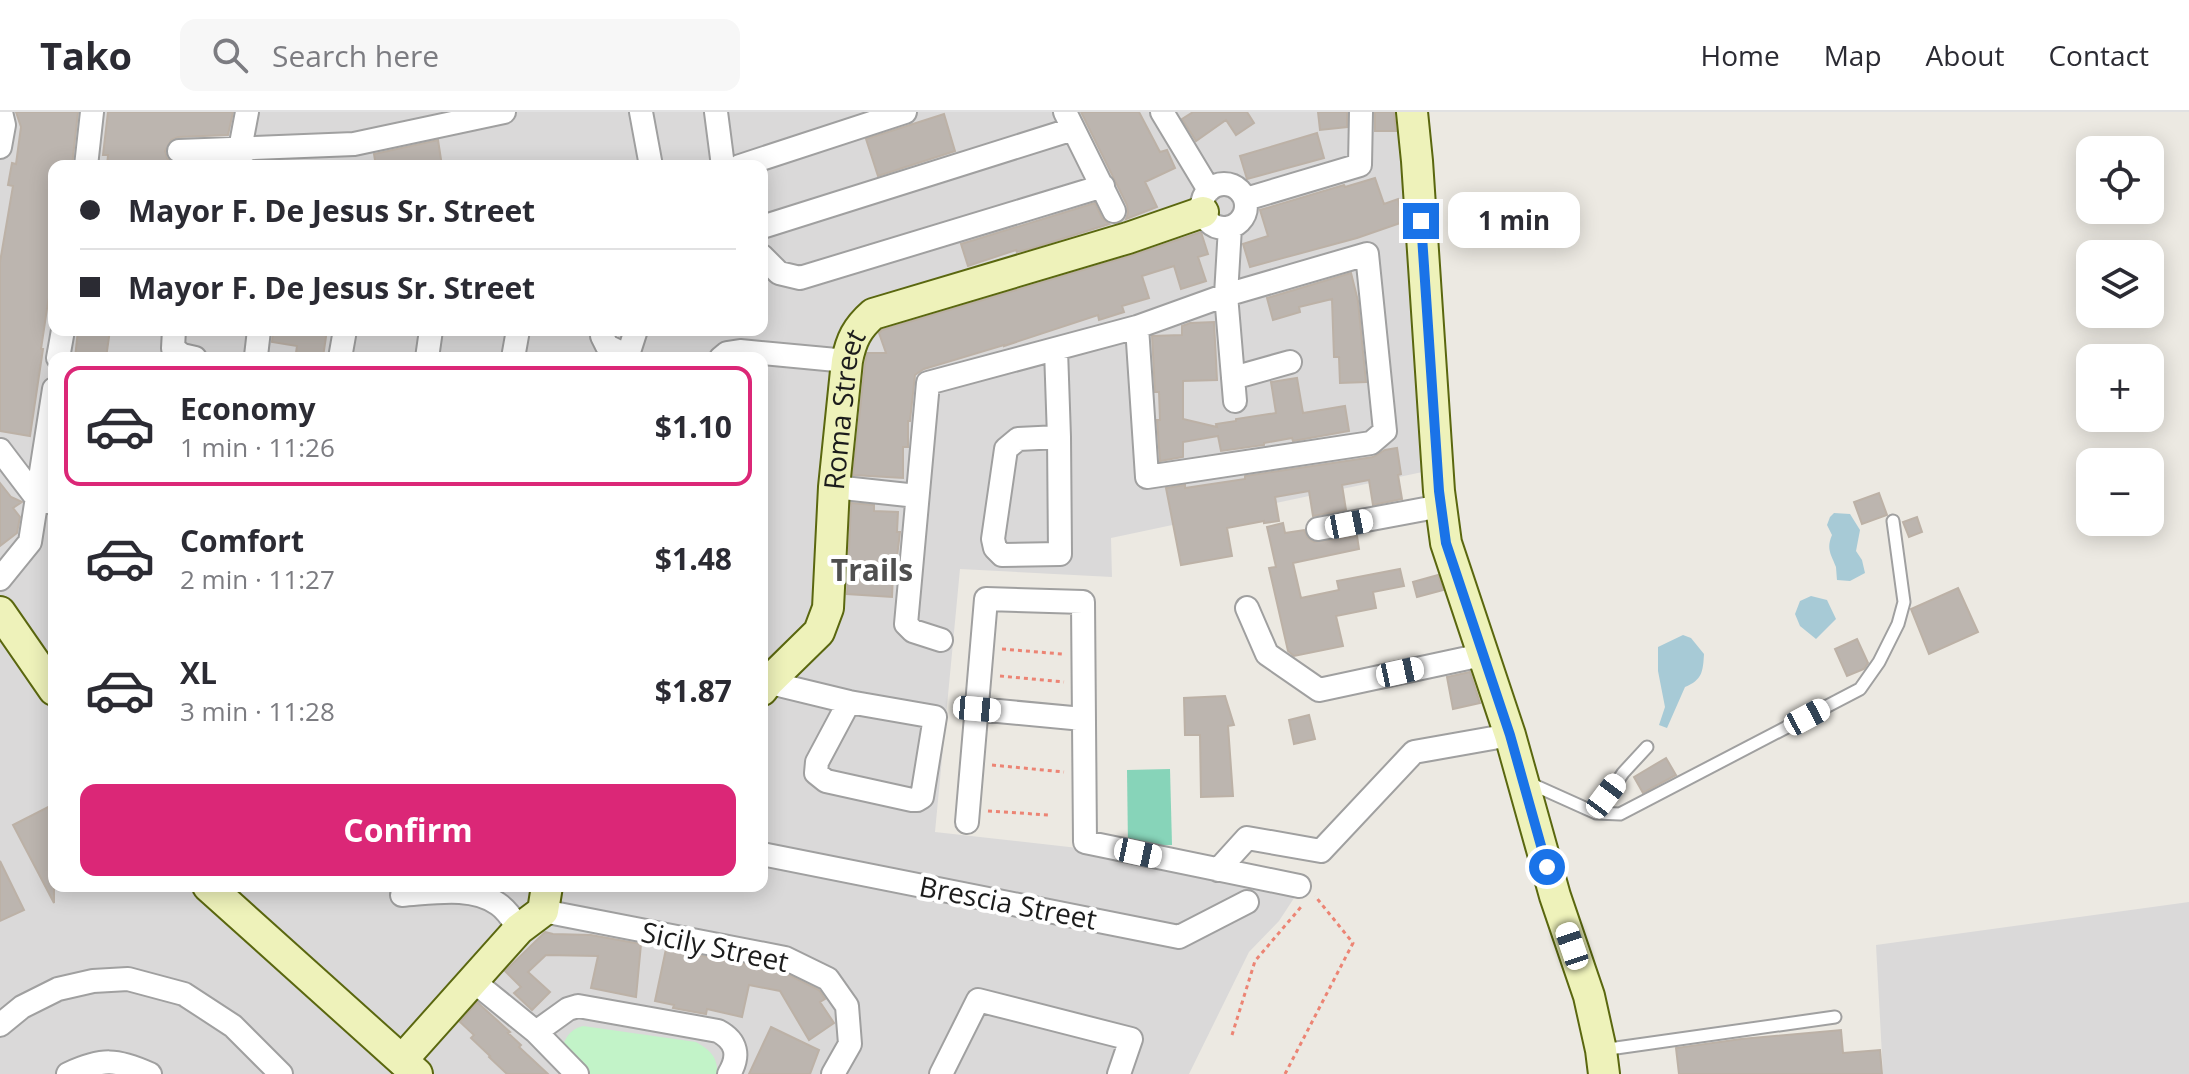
<!DOCTYPE html>
<meta charset="utf-8">
<style>
:root{--surface:#fff;--page:#f7f7f7;--text:#2b2b33;--muted:#7c7c81;--line:#e1e1e2;--accent:#db2777}
body{margin:0;font-family:"Open Sans",sans-serif;background:var(--page);color:var(--text);height:100vh;display:flex;flex-direction:column;font-size:30px;white-space:nowrap}
*{box-sizing:border-box;margin:0}
p{font-size:26px;color:var(--muted)}
.icon{flex:none;width:44px;height:44px;fill:none;stroke:currentColor;stroke-width:2;stroke-linecap:round;stroke-linejoin:round}
.map{position:relative;flex:1;overflow:hidden}
.sheet{position:absolute;left:48px;top:240px;width:720px;height:540px;display:flex;flex-direction:column;background:var(--surface);border-radius:16px;box-shadow:0 4px 20px #0003}
.sheet>*{flex:none}
.guide{position:absolute;left:48px;top:48px;width:720px;height:176px;border-radius:16px;box-shadow:0 4px 20px #0003;display:grid;align-content:center;height:176px;padding:0 32px;background:var(--surface)}
.buttons{position:absolute;left:2076px;top:24px;display:grid;gap:16px}
.buttons a{display:grid;place-items:center;width:88px;height:88px;border-radius:16px;background:var(--surface);box-shadow:0 4px 20px #0003;font-size:40px}
.end{position:absolute;width:36px;height:36px;margin:-18px;border:10px solid #1a73e8;background:#fff;box-shadow:0 0 0 4px #fff}
.from{border-radius:50%}
.bubble{position:absolute;height:56px;border-radius:16px;background:var(--surface);box-shadow:0 4px 20px #0003;font-size:26px;font-weight:700;line-height:56px;text-align:center}
.car{position:absolute;width:24px;height:48px;margin:-24px -12px;border-radius:10px;box-shadow:0 0 6px 2px #0007;background:linear-gradient(#fff 24%,#345 0 40%,#fff 0 76%,#345 0 86%,#fff 0)}
.guide b{display:flex;align-items:center;gap:28px;height:76px;font-size:30px}
.guide b+b{border-top:2px solid var(--line)}
.guide i{width:20px;height:20px;background:var(--text)}
ul{padding:14px 0 0;list-style:none}
li{display:flex;align-items:center;gap:24px;height:120px;margin:0 16px 12px;padding:0 16px;border:4px solid transparent;border-radius:16px}
li div{flex:1}
li b{display:block;font-size:30px}
li em{font-style:normal;font-weight:700}
li.active{border-color:var(--accent)}
li>.icon{width:72px;height:72px;stroke-width:1.5}
.action{display:flex;gap:16px;margin-top:auto;padding:16px 32px}
.action a{flex:1;height:92px;border-radius:16px;background:var(--accent);color:#fff;font-size:32px;font-weight:700;line-height:92px;text-align:center}
header{display:flex;align-items:center;gap:48px;box-sizing:border-box;height:112px;padding:0 40px;background:var(--surface);border-bottom:2px solid var(--line)}
header strong{font-size:38px}
nav{display:flex;gap:44px;margin-inline-start:auto;font-size:28px}
.search{width:560px;height:72px;background:var(--page);display:flex;align-items:center;gap:20px;box-sizing:border-box;padding:0 28px;border-radius:16px;color:var(--muted);font-size:30px}
.map>svg:first-child{display:block}
.residential{fill:#dad9d9;fill-rule:evenodd}
.park{fill:#c2f3c8}
.pitch{fill:#87d4b9}
.water{fill:#a7cad6}
.building{fill:#bcb5af;stroke:#bcb1a6;stroke-width:2}
.lines{fill:none;stroke-linecap:round;stroke-linejoin:round}
.lane-casing{stroke:#a0a0a0;stroke-width:15}
.street-casing{stroke:#a0a0a0;stroke-width:26}
.secondary-casing{stroke:#5a670f;stroke-width:34}
.path{stroke:#ec8474;stroke-width:3;stroke-dasharray:4 4;stroke-linecap:butt}
.lane{stroke:#fff;stroke-width:11}
.street{stroke:#fff;stroke-width:22}
.secondary{stroke:#eef2ba;stroke-width:30}
.route{stroke:#1a73e8;stroke-width:10}
.labels{text-anchor:middle;stroke-width:8;stroke-linejoin:round;paint-order:stroke}
.street-label{font-size:28px;fill:#1c1c1c;stroke:#fff}
.neighbourhood-label{font-size:30px;font-weight:bold;fill:#4f4f4f;stroke:#fff}
</style>
<header>
<strong>Tako</strong>
<div class="search"><svg class="icon" aria-label="search" viewBox="0 0 24 24"><circle cx="10" cy="10" r="6"/><path d="M15 15l6 6"/></svg>Search here</div>
<nav><a>Home</a><a>Map</a><a>About</a><a>Contact</a></nav>
</header>
<div class="map">
<svg width="2189" height="962" viewBox="0 0 2189 962">
<rect width="100%" height="100%" fill="#ece9e2"/>
<!-- residential -->
<path class="residential" d="M0,0h1404l28,358 -321,68 1,39 -152,-8 -25,263 143,16 220,44 -19,29 -30,31 -60,122h-1189zM54,54h708v164h-708zM54,246h708v528h-708z
M2189,790v172h-306l-7,-129z"/>
<!-- park -->
<path class="park" d="M583,914l113,16c14,8 22,15 21,32h-132l-22,-28c3,-11 9,-17 20,-20z"/>
<!-- pitch -->
<path class="pitch" d="M1170,657l2,76 -44,2 -1,-77z"/>
<!-- water -->
<path class="water" d="M1834,401l16,1 10,16 -4,21 6,9 3,13 -15,8 -13,-1c0,-1 -1,-12 -1,-13 -5,-13 -10,-18 -4,-32l-5,-10 3,-8z
M1811,484l16,4 9,19 -20,20 -16,-13 -5,-12 5,-13z
M1683,523l8,3 13,16c-1,18 -2,26 -19,33l-18,41 -8,-3 6,-18 -7,-36v-24z"/>
<!-- building -->
<path class="building" d="M16,0h62l-6,54h-18v112l-6,24 -7,47h2l-13,87 -30,-5v-169l13,-76 -5,-1 4,-22 4,1 5,-37z
M108,0h125l-5,23 -50,2 -7,3 -6,11 2,7 4,4v4h-64l1,-11h-5z
M1081,0h58l21,40 7,-2 8,18 -30,14 12,25 -31,12 2,-6 -1,-8z
M1193,0h54l7,11 -18,12 -10,-15 -30,21 -14,-22z
M1318,0h29v15l-27,3z
M1375,0h19l2,19h-21z
M944,2l11,37 -77,25 -12,-37z
M1317,21l7,25 -77,21 -7,-23z
M438,28l4,26h-66l-2,-12z
M1375,66l9,26 14,-5 5,23 -46,16 -107,29 -7,-23 25,-8 -8,-26 84,-25 1,2z
M1095,91l7,15 7,6 -76,24 -16,4 -1,-2 -48,16 -7,-22z
M1201,120l7,22 -10,3 8,24 -25,8 -7,-23 -32,10 7,22 -27,8 2,6 -25,8 -1,-5 -94,31v-1l-80,24 -9,6 -5,46h-2v26h-5v31l-50,-3 12,-111 2,-11h19l-7,-20 3,-3 251,-75z
M1351,161l7,28 8,81 -26,1 -1,-26h-5l-2,-58 -33,8 1,5 -27,8 -6,-22z
M1214,210l3,58 -34,1v38l34,8 -1,-3 20,-3v-2l40,-6 -5,-31 26,-4 6,35 42,-7 4,25 -56,10 -1,-3 -28,5v2l-43,6 -3,-15 -35,6v15l-23,4 -3,-41h3l-1,-28h-4l-3,-56 30,-1v-9l8,-3z
M78,218h32l-4,28h-31z
M273,218h54l-4,27 -27,-4 1,-7 -25,-4z
M1397,336l4,26 -3,1 4,24 -29,6 -4,-25 -27,5 4,25 -33,6 -4,-25 -34,6 4,24 -15,2v-2l-37,7 5,28 -51,9 -15,-77 19,-3v3l60,-9v-3l128,-19 12,-7z
M0,371l11,14 11,5 -9,6 7,9 -3,16 -17,13z
M1879,381l8,22 -25,9 -8,-22z
M851,391l23,2v6l24,1 -1,20h3l-5,42h-2l-1,23 -45,-3z
M1917,405l5,15 -13,5 -6,-15z
M1283,411l2,10 19,-3 3,7 7,5 43,-6 2,13 -66,14 8,35 38,-8 -2,-9 63,-12 4,17 -31,6 3,16 -40,8 7,30 -49,10 -6,-5 -19,-83 7,-1 -9,-40z
M1438,463l5,15 -26,7 -4,-15z
M1958,476l20,44 -49,22 -18,-45z
M1857,527l11,24 -4,6 -17,7 -12,-27z
M1470,560l10,31 -27,6 -6,-32z
M1225,584l9,29 -6,1 5,70 -32,1 -1,-62h-15l-1,-37z
M1309,603l6,24 -21,5 -5,-24z
M1666,646l10,17 -33,18 -9,-16z
M48,695l6,12v84l-41,-78z
M0,749l24,49 -24,11z
M545,820l8,2 38,1 50,9 -5,53 -45,-9 7,-32 -52,-1 -18,17 22,20 -18,18 -18,-17 7,-6 -16,-16z
M666,837l115,22 38,19 6,9 -5,3 14,21 -25,17 -29,-49 -31,-6 -7,32 -35,-8 -1,5 -33,-6 1,-3 -19,-4z
M477,890l33,30 -2,1 13,12 -2,2 29,27h-41l-18,-17 1,-1 -19,-18 3,-3 -14,-13z
M771,915l48,23 -9,24h-61z
M1841,918l2,23 37,-3 2,24h-203l-3,-26 65,-9z"/>
<g class="lines">
<defs>
<path id="lane" d="M1527,670l69,31 24,1 240,-125 19,-27 19,-38 6,-22 -11,-81
M1596,701l27,-40 24,-26
M1602,938l233,-33"/>
<path id="street" d="M641,0l10,54
M716,0l7,54
M1065,0l49,99
M1162,0l47,78
M0,35l4,-22 -3,-13
M179,39l175,-7 150,-32
M86,54l6,-54
M242,54l-2,-17 7,-37
M740,54l165,-54
M1202 94a22 22 0 1 1 44 0a22 22 0 1 1-44 0Z
M1246,87l114,-34 1,-53
M762,115l311,-98
M1230,115l-4,68 9,106
M762,144l17,17 21,5 303,-92
M174,218l-1,18 9,7 13,3
M603,218l-1,6 5,10 21,10
M1056,238l3,87 1,117 -58,1 -7,-7 -2,-9 13,-90 12,-10 41,-2
M256,244l3,-26
M58,246l5,-28
M340,246l5,-28
M427,246l4,-28
M513,246l5,-28
M627,246l9,-28
M721,246l6,-5 13,-2 107,10
M1233,266l57,-16
M0,338l38,50 16,3
M834,375l83,9
M1318,417l123,-23
M0,467l30,-37 24,-153
M1247,496l20,46 52,36 163,-35
M941,528l-28,-9 -7,-7 22,-241 209,-56 89,-32 141,-41 18,177 -14,12 -224,34 -10,-150
M762,569l87,21 86,15 -13,80 -5,3h-5l-86,-19 -10,-8 1,-11 32,-60
M977,597l106,10
M967,710l19,-223 97,3 2,240 214,44
M762,742l417,83 68,-35
M1218,758l29,-32 74,13 93,-99 96,-17
M402,783c30,-2 70,-10 96,9 9,6 15,16 21,25
M543,799l242,47 43,21 19,27 3,38 -17,30
M472,868l64,52 41,42
M0,913l22,-18 36,-18 35,-8 35,-2 56,15 49,32 48,48
M536,920l32,-23 10,-3 140,25c19,10 22,25 11,43
M68,962c34,-16 49,-15 82,0
M941,962l37,-74 153,39 -12,35"/>
<g id="secondary">
<path d="M1412,0l5,49 22,330 7,52 64,192 45,161 34,100 12,54 3,24"/>
<path d="M0,500l54,78"/>
<path id="s1" d="M762,578l6,-8 51,-50 9,-24 6,-121 13,-126c4,-21 10,-33 26,-47l255,-76 75,-26"/>
<path d="M208,774l209,188"/>
<path d="M402,948l117,-131 24,-18 4,-25"/>
</g>
</defs>
<!-- lane casing -->
<use href="#lane" class="lane-casing"/>
<!-- street casing -->
<use href="#street" class="street-casing"/>
<!-- secondary casing -->
<use href="#secondary" class="secondary-casing"/>
<!-- path -->
<path class="path" d="M1002,537l60,5
M1000,564l64,6
M992,653l72,7
M988,699l61,4
M1232,923l23,-74 46,-54
M1285,962l68,-131 -38,-47"/>
<!-- lane -->
<use href="#lane" class="lane"/>
<!-- street -->
<use href="#street" class="street"/>
<!-- secondary -->
<use href="#secondary" class="secondary"/>
</g>
<g class="lines">
<!-- route -->
<path class="route" d="M1421,109l18,270 7,52 64,192 37,132"/>
</g>
<g class="labels">
<!-- street labels -->
<g class="street-label">
<text dy="10" stroke="none"><textPath href="#s1" startOffset="306">Roma Street</textPath></text>
<text transform="translate(1008 791) rotate(11)" y="10">Brescia Street</text>
<text transform="translate(715 835) rotate(12)" y="10">Sicily Street</text>
</g>
<!-- neighbourhood labels -->
<g class="neighbourhood-label">
<text x="872" y="469">Trails</text>
</g>
</g>
</svg>
<div class="buttons">
<a><svg class="icon" aria-label="locate" viewBox="0 0 24 24"><circle cx="12" cy="12" r="6"/><path d="M12 2v4M12 18v4M2 12h4M18 12h4"/></svg></a>
<a><svg class="icon" aria-label="layers" viewBox="0 0 24 24"><path d="M12 4l9 5-9 5-9-5zM3 14l9 5 9-5"/></svg></a>
<a>+</a>
<a>−</a>
</div>
<i class="end from" style="left:1547px;top:755px"></i>
<i class="end" style="left:1421px;top:109px"></i>
<div class="bubble" style="left:1448px;top:80px;width:132px">1 min</div>
<i class="car" style="left:1349px;top:412px;rotate:79deg"></i>
<i class="car" style="left:1400px;top:560px;rotate:78deg"></i>
<i class="car" style="left:977px;top:597px;rotate:95deg"></i>
<i class="car" style="left:1807px;top:605px;rotate:62deg"></i>
<i class="car" style="left:1606px;top:684px;rotate:37deg"></i>
<i class="car" style="left:1138px;top:741px;rotate:102deg"></i>
<i class="car" style="left:1572px;top:834px;rotate:341deg"></i>
<div class="guide">
<b><i class="from"></i>Mayor F. De Jesus Sr. Street</b>
<b><i></i>Mayor F. De Jesus Sr. Street</b>
</div>
<section class="sheet">
<ul>
<li class="active"><svg class="icon" aria-label="car" viewBox="0 0 24 24"><path d="M5 17H2v-5l4-1 3-4h7l3 4 3 1v5h-3M9 17h6M6 11h13"/><circle cx="7" cy="17" r="2"/><circle cx="17" cy="17" r="2"/></svg><div><b>Economy</b><p>1 min · 11:26</p></div><em>$1.10</em></li>
<li><svg class="icon" aria-label="car" viewBox="0 0 24 24"><path d="M5 17H2v-5l4-1 3-4h7l3 4 3 1v5h-3M9 17h6M6 11h13"/><circle cx="7" cy="17" r="2"/><circle cx="17" cy="17" r="2"/></svg><div><b>Comfort</b><p>2 min · 11:27</p></div><em>$1.48</em></li>
<li><svg class="icon" aria-label="car" viewBox="0 0 24 24"><path d="M5 17H2v-5l4-1 3-4h7l3 4 3 1v5h-3M9 17h6M6 11h13"/><circle cx="7" cy="17" r="2"/><circle cx="17" cy="17" r="2"/></svg><div><b>XL</b><p>3 min · 11:28</p></div><em>$1.87</em></li>
</ul>
<div class="action"><a>Confirm</a></div>
</section>
</div>
